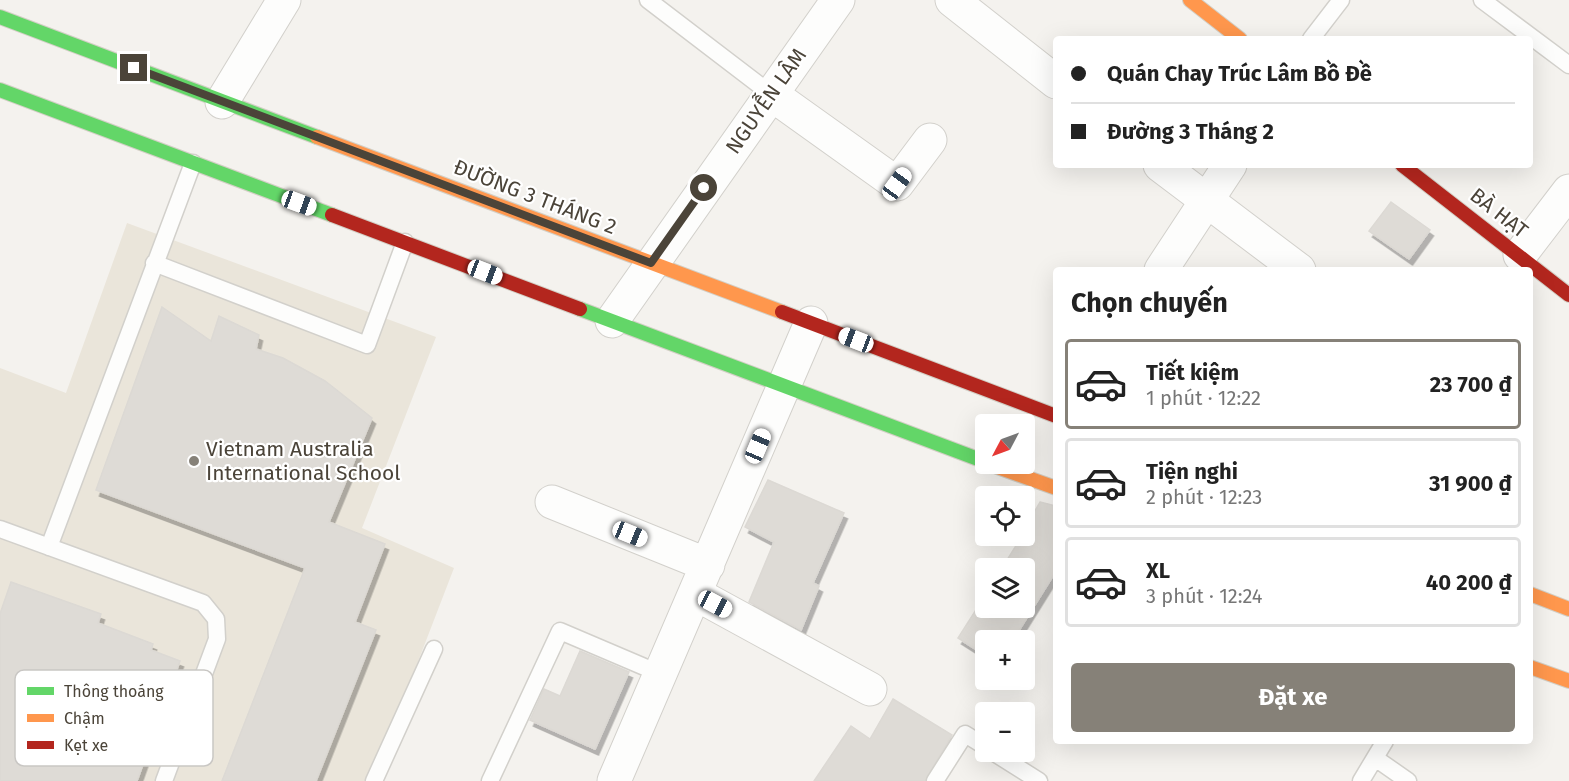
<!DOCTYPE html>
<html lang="vi">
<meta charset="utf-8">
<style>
:root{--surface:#fff;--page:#f6f6f6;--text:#222;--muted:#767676;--line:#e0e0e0;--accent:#868178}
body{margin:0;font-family:"Fira Sans",sans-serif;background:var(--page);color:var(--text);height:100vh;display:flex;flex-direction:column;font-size:22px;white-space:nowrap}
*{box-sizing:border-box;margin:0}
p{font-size:20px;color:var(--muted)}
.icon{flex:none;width:33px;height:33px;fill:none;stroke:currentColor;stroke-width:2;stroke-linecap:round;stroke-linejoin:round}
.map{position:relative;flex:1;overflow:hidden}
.details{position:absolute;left:1053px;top:267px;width:480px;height:477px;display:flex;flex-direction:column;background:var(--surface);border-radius:6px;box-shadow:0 6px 24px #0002}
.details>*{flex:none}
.top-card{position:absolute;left:1053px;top:36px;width:480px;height:132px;border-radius:6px;box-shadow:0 6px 24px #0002;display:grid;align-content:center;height:132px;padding:0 18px;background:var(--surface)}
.needle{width:39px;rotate:229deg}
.controls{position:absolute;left:975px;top:414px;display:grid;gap:12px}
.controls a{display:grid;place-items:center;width:60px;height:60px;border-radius:6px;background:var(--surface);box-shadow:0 6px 24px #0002;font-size:30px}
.end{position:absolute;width:27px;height:27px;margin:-14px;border:8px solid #4b4439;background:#fff;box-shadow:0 0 0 3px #fff}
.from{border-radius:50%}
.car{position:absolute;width:18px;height:36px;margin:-18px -9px;border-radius:8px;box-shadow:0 0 4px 2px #0007;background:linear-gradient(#fff 24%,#345 0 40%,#fff 0 76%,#345 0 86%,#fff 0)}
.top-card b{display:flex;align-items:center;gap:21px;height:57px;font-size:22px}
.top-card b+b{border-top:2px solid var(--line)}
.top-card i{width:15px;height:15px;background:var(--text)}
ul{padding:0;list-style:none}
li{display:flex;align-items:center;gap:18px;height:90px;margin:0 12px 9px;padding:0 6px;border:3px solid var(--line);border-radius:6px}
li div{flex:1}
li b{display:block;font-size:22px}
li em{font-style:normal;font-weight:700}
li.current{border-color:var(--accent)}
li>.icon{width:54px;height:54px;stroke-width:1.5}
h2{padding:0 18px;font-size:27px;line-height:72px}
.button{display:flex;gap:12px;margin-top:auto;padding:12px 18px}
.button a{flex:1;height:69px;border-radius:6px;background:var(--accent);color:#fff;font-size:24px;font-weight:700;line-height:69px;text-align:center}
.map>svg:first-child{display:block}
.education{fill:#eae5da}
.building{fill:#dedbd6;stroke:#dcd9d4;stroke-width:1.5;filter:url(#shadow)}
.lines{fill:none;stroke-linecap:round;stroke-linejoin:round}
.lane-casing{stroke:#d2d0cb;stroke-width:19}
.street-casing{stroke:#d2d0cb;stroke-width:35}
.fast-casing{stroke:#d3cfc5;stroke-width:16}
.slow-casing{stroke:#d3cfc5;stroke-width:16}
.jam-casing{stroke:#d3cfc5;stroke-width:16}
.lane{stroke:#fdfdfc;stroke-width:16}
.street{stroke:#fdfdfc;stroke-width:33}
.fast{stroke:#63d668;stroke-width:14}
.slow{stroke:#ff974d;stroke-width:14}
.jam{stroke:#b3261e;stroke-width:14}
.route{stroke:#4b4439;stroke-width:8}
.poi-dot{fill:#868178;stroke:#fff;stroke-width:2}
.labels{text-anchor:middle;stroke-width:4.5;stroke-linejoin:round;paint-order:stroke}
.street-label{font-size:21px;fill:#4b4439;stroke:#fff}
.poi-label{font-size:21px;fill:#4b4439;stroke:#fff;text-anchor:start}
.key{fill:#fff;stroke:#c9c7c4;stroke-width:1.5}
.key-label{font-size:16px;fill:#4b4439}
</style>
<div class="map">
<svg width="1569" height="781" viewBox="0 0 1569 781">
<defs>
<filter id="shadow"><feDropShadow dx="3.5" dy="6" stdDeviation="0" flood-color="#0004"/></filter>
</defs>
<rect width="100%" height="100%" fill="#f4f2ee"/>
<!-- education -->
<path class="education" d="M127,223l309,114 -74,191 92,40 -82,213h-372v-413l66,25z"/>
<!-- building -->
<path class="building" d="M1391,202l39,28 -21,29 -40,-28z
M162,307l49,34 8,-25 40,19 -3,14 27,9 42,23 47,37 -43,104 56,22 -30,78 21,8 -60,151h-94l83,-213 -209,-78z
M768,480l76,33 -31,70 6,3 -18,44 -52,-28 25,-60 -29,-15z
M1040,502l16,4v65l-43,69h-27v16l-28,-18 28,-44v14h38v-40h-22l20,-32h2v-6z
M11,582l90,32 -3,9 55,21 -2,6 29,11 -43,120h-137v-167z
M580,651l49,21 -34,77 -65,-29 14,-31 16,7z
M893,699l59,36 -27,46h-111l37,-55 19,13z"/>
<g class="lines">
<defs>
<path id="lane" d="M648,0l123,94
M1482,0l87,65
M1311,39l30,-39
M154,263l213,82 38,-103
M0,529l203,74 13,16 1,20 -53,142
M49,547l144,-384
M993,752l46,29
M1375,758l33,23
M374,781l60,-132
M490,781l70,-150 101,43
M935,781l30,-47 21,13
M1361,781l24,-40"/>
<path id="street" d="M952,0l104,82
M771,94l126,90 33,-44
M222,102l62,-102
M1160,165l139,105
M1520,255l49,-64
M1161,270l69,-105
M612,321l226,-321
M552,502l156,63
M696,594l174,95
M614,781l197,-458"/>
<path id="fast" d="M0,17l317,120
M0,90l332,125
M580,309l406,153"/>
<path id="slow" d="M1190,0l50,39
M317,137l465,175
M989,464l67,24
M1530,594l39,15
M1530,667l39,14"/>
<path id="jam" d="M1402,165l167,130
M332,215l248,94
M782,312l274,104"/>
</defs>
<!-- lane casing -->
<use href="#lane" class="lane-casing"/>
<!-- street casing -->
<use href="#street" class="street-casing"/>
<!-- fast casing -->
<use href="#fast" class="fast-casing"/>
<!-- slow casing -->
<use href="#slow" class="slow-casing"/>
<!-- jam casing -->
<use href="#jam" class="jam-casing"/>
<!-- lane -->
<use href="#lane" class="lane"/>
<!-- street -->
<use href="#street" class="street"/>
<!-- fast -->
<use href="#fast" class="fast"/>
<!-- slow -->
<use href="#slow" class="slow"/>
<!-- jam -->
<use href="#jam" class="jam"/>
</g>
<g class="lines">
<!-- route -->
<path class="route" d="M134,68l517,195 53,-75"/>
</g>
<!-- markers -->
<circle class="poi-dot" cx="194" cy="461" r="6"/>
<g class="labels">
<!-- street labels -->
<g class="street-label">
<text transform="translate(766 101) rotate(-55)" y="7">NGUYỄN LÂM</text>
<text transform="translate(535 197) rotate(21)" y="7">ĐƯỜNG 3 THÁNG 2</text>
<text transform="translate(1499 213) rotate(38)" y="7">BÀ HẠT</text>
</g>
<!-- poi labels -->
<g class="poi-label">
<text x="206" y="456">Vietnam Australia<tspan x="206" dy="24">International School</tspan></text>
</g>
</g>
<!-- legend -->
<rect x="15" y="670" width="198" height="96" rx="9" class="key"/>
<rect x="27" y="687" width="27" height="8" fill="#63d668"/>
<rect x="27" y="714" width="27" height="8" fill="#ff974d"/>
<rect x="27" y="741" width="27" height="8" fill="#b3261e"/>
<g class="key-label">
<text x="64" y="697">Thông thoáng</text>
<text x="64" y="724">Chậm</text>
<text x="64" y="751">Kẹt xe</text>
</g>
</svg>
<div class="controls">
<a><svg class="needle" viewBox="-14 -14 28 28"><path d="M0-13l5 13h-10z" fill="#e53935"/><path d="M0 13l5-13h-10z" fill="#767676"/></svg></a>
<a><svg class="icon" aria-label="locate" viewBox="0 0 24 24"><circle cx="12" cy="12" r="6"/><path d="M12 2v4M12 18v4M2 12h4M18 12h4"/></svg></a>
<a><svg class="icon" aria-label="layers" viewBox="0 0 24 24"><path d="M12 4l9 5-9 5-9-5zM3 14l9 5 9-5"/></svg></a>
<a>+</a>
<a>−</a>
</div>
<i class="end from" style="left:704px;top:188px"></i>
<i class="end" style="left:134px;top:68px"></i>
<i class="car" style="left:897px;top:184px;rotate:36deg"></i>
<i class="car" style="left:299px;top:203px;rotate:110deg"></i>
<i class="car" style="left:485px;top:272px;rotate:111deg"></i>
<i class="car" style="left:856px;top:340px;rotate:291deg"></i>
<i class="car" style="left:758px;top:446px;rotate:23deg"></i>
<i class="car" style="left:630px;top:534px;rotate:112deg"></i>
<i class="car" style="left:715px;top:604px;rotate:118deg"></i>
<div class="top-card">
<b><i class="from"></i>Quán Chay Trúc Lâm Bồ Đề</b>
<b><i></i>Đường 3 Tháng 2</b>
</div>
<section class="details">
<h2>Chọn chuyến</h2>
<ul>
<li class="current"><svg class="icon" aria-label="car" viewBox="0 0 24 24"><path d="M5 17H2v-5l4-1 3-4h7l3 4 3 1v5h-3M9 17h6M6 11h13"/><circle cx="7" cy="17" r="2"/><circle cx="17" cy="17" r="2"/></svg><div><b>Tiết kiệm</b><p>1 phút · 12:22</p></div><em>23 700 ₫</em></li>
<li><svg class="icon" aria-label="car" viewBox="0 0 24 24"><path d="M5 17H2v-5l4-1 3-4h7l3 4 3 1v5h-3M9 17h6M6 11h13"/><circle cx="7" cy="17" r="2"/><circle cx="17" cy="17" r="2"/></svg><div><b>Tiện nghi</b><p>2 phút · 12:23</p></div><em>31 900 ₫</em></li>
<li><svg class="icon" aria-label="car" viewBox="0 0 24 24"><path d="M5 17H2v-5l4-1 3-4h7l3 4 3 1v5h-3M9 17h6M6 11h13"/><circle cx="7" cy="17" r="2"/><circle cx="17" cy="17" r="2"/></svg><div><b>XL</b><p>3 phút · 12:24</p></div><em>40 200 ₫</em></li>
</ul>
<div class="button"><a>Đặt xe</a></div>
</section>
</div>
